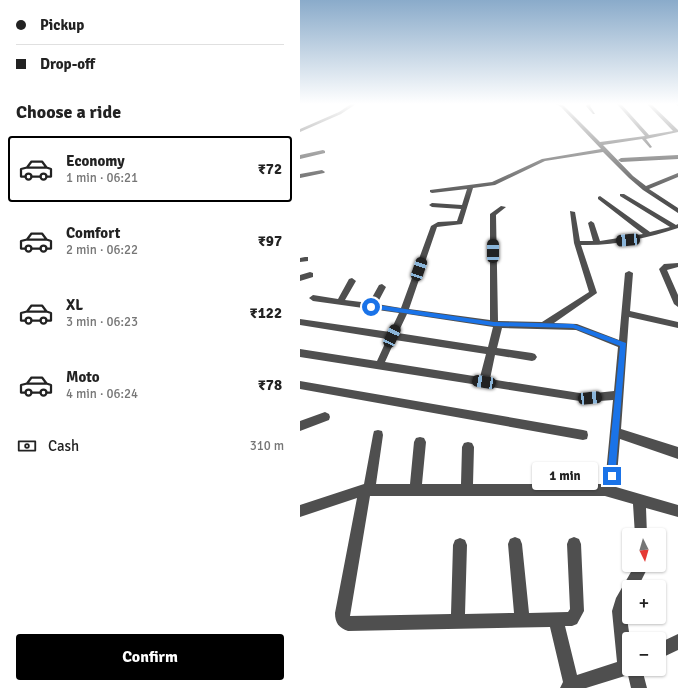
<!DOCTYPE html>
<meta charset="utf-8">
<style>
:root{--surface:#fff;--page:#f2f2f2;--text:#222;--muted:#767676;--line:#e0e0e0;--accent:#000}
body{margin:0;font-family:Signika,sans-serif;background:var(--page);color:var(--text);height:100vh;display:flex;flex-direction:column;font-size:15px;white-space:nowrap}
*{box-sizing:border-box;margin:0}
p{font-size:13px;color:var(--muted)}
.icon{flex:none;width:22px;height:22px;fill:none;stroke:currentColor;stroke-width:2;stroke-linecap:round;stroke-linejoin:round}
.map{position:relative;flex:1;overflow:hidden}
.details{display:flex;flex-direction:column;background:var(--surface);width:300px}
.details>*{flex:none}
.top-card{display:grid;align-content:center;height:88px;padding:0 16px;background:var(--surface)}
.needle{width:26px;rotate:175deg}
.controls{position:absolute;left:322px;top:528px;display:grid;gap:8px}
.controls a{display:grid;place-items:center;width:44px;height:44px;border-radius:4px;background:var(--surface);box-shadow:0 1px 3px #0004;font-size:20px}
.end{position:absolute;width:18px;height:18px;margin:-9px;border:5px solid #1a73e8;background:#fff;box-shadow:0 0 0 2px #fff}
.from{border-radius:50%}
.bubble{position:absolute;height:28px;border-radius:4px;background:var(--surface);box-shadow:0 1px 3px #0004;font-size:13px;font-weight:700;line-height:28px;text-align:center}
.car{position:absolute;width:12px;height:24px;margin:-12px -6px;border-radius:5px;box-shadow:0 0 3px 1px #0007;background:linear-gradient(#222 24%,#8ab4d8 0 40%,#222 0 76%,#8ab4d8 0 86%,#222 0)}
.top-card b{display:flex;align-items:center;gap:14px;height:38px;font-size:15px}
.top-card b+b{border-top:1px solid var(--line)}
.top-card i{width:10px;height:10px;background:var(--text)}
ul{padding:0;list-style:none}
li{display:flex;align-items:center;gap:12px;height:66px;margin:0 8px 6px;padding:0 8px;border:2px solid transparent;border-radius:4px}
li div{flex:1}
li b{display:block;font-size:15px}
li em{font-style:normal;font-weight:700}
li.on{border-color:var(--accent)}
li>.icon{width:36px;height:36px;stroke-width:1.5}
h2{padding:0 16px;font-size:18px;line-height:48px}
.pay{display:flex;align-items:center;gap:10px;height:44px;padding:0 16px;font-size:15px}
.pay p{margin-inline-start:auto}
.action{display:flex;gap:8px;margin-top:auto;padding:8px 16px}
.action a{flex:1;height:46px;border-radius:4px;background:var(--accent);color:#fff;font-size:16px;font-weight:700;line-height:46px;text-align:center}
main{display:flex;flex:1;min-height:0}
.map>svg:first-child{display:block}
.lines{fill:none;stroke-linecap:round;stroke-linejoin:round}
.minor{fill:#4f4f4f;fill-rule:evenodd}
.route{fill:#1a73e8}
</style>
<main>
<section class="details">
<div class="top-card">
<b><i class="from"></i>Pickup</b>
<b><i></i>Drop-off</b>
</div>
<h2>Choose a ride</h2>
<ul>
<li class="on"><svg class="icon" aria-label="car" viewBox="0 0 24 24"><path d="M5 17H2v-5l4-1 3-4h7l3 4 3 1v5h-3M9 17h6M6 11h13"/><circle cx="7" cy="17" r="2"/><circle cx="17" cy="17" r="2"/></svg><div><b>Economy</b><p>1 min · 06:21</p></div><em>₹72</em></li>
<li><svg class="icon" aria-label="car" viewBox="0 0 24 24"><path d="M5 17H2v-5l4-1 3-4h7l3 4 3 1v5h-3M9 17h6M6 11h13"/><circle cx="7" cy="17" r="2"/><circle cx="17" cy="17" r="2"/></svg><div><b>Comfort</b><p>2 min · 06:22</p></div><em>₹97</em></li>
<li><svg class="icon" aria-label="car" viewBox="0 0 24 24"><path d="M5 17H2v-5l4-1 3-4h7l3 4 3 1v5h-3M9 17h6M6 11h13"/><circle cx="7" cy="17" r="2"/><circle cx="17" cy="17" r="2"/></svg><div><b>XL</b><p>3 min · 06:23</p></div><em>₹122</em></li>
<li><svg class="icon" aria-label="car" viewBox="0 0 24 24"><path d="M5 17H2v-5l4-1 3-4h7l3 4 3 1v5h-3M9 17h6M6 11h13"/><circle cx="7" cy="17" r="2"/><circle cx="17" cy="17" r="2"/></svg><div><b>Moto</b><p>4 min · 06:24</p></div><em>₹78</em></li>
</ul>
<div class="pay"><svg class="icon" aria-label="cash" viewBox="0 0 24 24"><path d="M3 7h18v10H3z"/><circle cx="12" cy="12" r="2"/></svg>Cash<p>310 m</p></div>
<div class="action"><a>Confirm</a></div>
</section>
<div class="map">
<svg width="378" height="688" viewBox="0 0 378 688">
<rect width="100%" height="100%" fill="#fff"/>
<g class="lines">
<!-- minor -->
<path class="minor" d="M51,104h5l-15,10 -41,18v-3l39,-17z
M256,104l7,1 37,37 45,-6 -28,-32h4l28,31 24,-4 -26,-27h4l27,26v2l-32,7 6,8 -2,1 -8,-9 -39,6 30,31 13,10 32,-13v4l-29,12 29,19v5l-35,-23 -14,-12 -26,-26 -58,9 -50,24 -22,3 -11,36 -25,3 -28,82 81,11v-106l11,-8 5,1 -10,8 2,106 44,1 47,-30 -15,-49 -4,-32 5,1 5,29h13l-5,-18 3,-2 3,2 6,18 43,-7 -45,-35v-2l2,-1 50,36 20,-5 -50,-31v-2h4l52,31 2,-1v4c-31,10 -63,18 -97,17l16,48 -43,30 23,1 42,16 6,-67 4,-2 4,2 -3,38 48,11v6l-49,-11 -8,112 57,18v12l-58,-20 -4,48 62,18v12l-32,-9 1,27h-12l-2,-31 -28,-8h-235l-20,120 101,-2 2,-69 2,-5 5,-2 5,2 2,5 -2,69 49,-1 -6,-69 2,-5 5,-2 5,2 2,5 7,69 39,-1 2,-3 -3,-65 2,-5 5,-2 5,2 2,5 3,67 -7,13 -5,2h-7l12,49 40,-13 -5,-51 4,-13 19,-33h14l-11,22h-9v16l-3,8 4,28 -1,30h13l5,19h-16l-3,-13 -42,13h-26l3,-6 -13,-55 -202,4c-9,-3 -13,-8 -13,-18l22,-115 -57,19v-12l64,-21 9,-49 1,-4 4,-1 4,1 1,4 -7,49h34l4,-42 2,-4 4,-1 4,1 2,4 -4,42h39l1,-37 2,-4 4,-1 4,1 2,4 -1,37h132l8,-84 -27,2 -286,-45v-8l77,12 10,-22 -87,-14v-6l90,13 9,-19 -86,-12 -4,-3 4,-3 25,4 11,-20 3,-1 4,3 -11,19 24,3 10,-18 3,-1 4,3 -9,17 24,4 30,-82 7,-4 19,-1 4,-12 -29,-2 -3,-2 3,-2 30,2 5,-16 -35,4 -2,-1v-2l62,-8 50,-23 59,-10 -40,-42zM107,314l86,13 -5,20 -90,-14zM202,328l74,2 42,17 -4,44 -28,3 -96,-15 5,-24 37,6 3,-1 2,-3 -2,-3 -3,-1 -35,-5zM95,340l91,14 -6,23 -95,-15z
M287,104h4l-1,2 5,8h-2l-7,-8z
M375,104h3v2z
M23,150l2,1v2l-25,6v-4z
M378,155v4l-57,3 -3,-2 3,-2z
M22,170l3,2 -1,1 -24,5v-4z
M5,257h3v4l-8,1v-4z
M378,263v4l-11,3 11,25v12l-4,-3 -15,-35 5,-5z
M10,272l3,1v4l-13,4v-6z
M0,381l283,49 4,1 1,4 -1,4 -4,1 -283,-51z
M25,412l4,2 1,3 -1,3 -29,11v-10z
M378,634v16l-19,9v-16z"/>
</g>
<!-- sky -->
<linearGradient id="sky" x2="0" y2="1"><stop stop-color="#8aabca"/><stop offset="0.52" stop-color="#fff"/><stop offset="1" stop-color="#fff" stop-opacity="0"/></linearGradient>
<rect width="378" height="200" fill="url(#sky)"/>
<!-- route -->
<path class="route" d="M71,304l123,18 79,2 53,19 -11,136 -3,2 -3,-2 -2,-3 13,-130 -47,-18 -79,-2 -125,-18 -1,-1z"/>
</svg>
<div class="controls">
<a><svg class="needle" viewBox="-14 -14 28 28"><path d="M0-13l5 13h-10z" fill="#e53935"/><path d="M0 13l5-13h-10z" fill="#767676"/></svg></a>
<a>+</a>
<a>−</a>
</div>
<i class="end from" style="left:71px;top:307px"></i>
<i class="end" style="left:312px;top:476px"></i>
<div class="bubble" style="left:232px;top:462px;width:66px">1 min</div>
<i class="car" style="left:328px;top:240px;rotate:265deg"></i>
<i class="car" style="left:193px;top:251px;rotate:0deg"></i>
<i class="car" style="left:119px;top:269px;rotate:19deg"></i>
<i class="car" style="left:92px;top:336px;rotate:25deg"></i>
<i class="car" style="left:184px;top:382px;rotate:279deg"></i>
<i class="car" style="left:290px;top:398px;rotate:84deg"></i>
</div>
</main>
